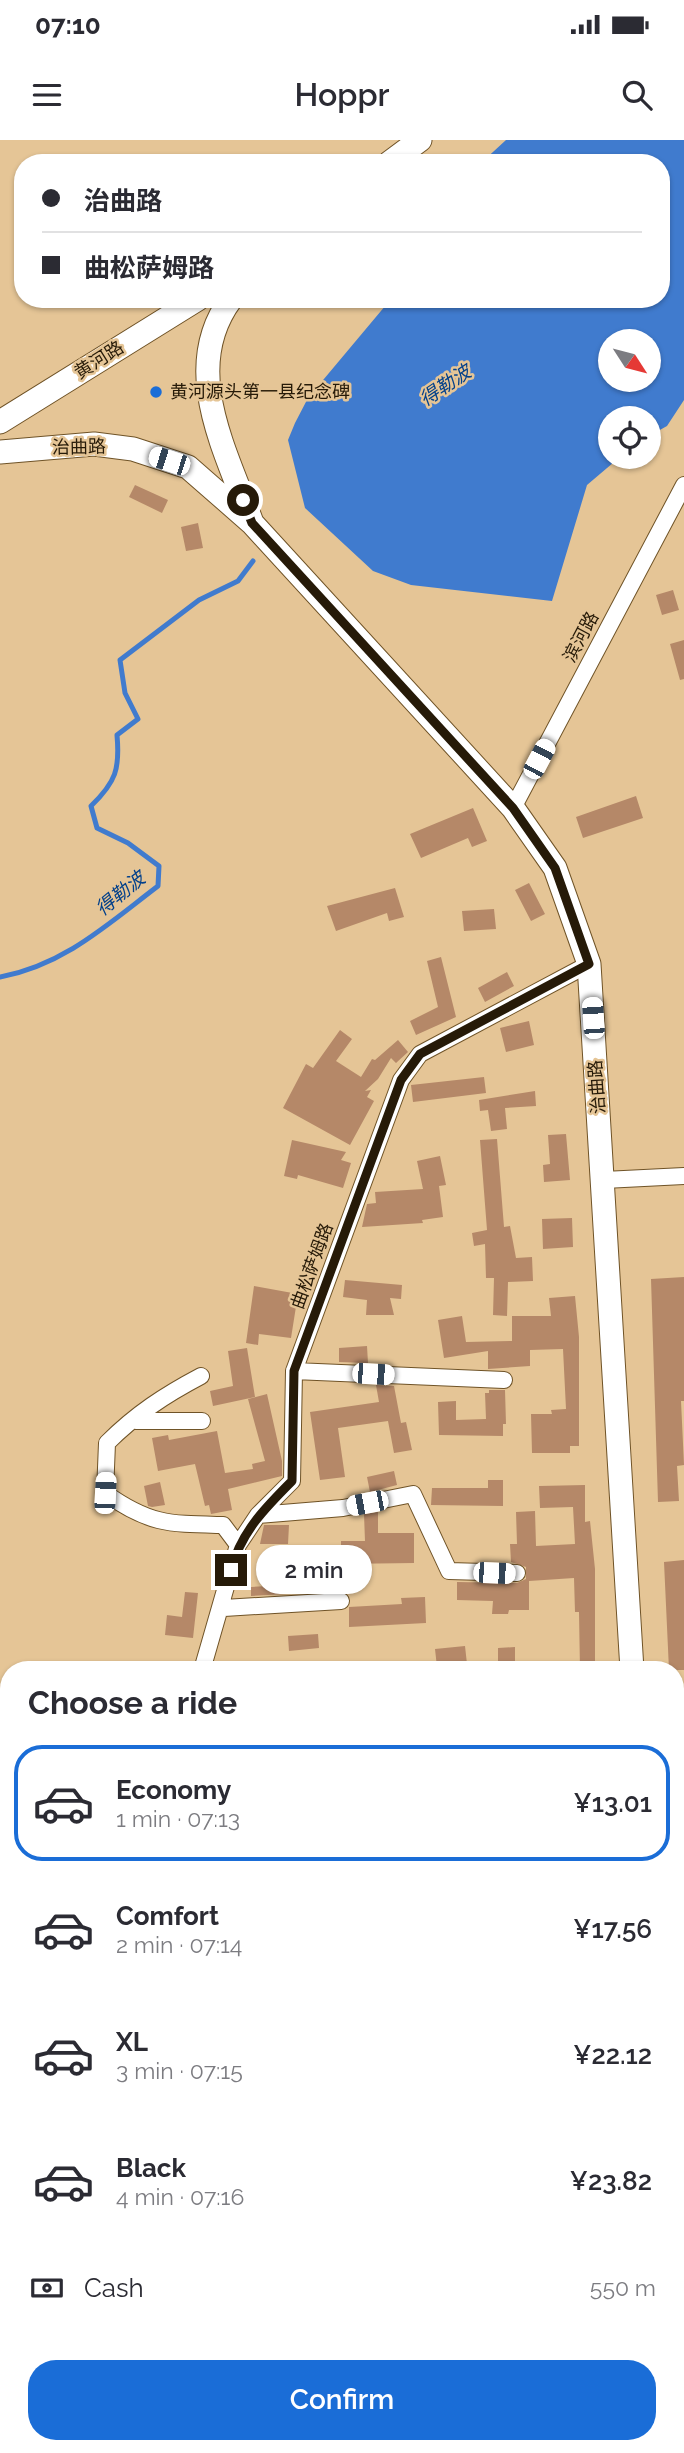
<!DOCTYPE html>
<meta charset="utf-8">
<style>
:root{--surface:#fff;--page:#f7f7f7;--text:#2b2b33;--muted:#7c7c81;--line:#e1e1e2;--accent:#1a6dd7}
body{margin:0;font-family:Raleway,"Noto Sans SC",sans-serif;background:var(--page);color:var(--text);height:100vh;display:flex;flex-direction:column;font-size:26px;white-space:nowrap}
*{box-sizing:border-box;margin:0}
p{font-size:23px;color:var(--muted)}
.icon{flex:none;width:38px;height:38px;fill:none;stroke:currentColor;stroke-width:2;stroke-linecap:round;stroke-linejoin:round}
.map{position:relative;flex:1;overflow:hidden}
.drawer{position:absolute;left:0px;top:1521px;width:684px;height:793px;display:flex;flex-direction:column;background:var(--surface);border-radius:28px 28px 0 0;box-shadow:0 2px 5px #0004}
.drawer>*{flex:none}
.banner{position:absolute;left:14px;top:14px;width:656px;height:154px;border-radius:28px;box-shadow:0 2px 5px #0004;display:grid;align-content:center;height:154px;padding:0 28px;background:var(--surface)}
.needle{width:46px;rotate:126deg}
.buttons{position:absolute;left:598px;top:189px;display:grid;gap:14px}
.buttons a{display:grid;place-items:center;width:63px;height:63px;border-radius:50%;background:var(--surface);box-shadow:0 2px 5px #0004;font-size:35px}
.end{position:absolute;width:32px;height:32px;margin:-16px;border:9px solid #261a08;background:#fff;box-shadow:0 0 0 4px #fff}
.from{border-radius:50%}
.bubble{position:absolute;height:49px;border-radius:24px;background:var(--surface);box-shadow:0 2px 5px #0004;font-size:23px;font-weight:600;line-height:49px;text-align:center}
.car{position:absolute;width:21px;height:42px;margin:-21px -10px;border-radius:9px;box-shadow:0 0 5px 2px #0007;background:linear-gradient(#fff 24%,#345 0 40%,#fff 0 76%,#345 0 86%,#fff 0)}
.banner b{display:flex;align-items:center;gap:24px;height:66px;font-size:26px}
.banner b+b{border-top:2px solid var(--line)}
.banner i{width:18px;height:18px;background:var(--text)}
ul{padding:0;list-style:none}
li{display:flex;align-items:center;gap:21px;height:116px;margin:0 14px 10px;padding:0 14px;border:4px solid transparent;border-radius:28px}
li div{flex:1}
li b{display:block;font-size:26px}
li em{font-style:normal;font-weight:600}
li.active{border-color:var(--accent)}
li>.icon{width:63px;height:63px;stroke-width:1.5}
h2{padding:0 28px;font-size:32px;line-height:84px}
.pay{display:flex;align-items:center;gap:18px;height:77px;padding:0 28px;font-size:26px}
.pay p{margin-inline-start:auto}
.action{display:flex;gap:14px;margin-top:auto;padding:14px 28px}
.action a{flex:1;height:80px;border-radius:28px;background:var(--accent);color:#fff;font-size:28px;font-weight:600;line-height:80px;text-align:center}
.status{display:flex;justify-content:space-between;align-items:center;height:49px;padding:0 35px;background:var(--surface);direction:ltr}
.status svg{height:19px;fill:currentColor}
header{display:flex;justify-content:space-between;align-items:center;height:91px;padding:0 28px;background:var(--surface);font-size:32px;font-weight:600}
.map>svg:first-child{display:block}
.built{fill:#dfbb86}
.water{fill:#407bce;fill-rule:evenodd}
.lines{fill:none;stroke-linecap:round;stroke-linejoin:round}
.stream{stroke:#407bce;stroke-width:5}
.building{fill:#b58868}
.street-casing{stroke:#6f5327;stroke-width:18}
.secondary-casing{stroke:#6f5327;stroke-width:25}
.street{stroke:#fff;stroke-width:16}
.secondary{stroke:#fff;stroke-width:23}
.route{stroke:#261a08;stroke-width:9}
.poi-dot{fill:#1a6dd7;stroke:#e5c596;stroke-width:2.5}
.labels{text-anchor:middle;stroke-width:5;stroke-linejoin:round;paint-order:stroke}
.street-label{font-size:18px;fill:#261a08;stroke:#e5c596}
.poi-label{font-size:18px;fill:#261a08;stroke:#e5c596;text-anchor:start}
.water-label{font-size:19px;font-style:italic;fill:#02408b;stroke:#e5c596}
</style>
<div class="status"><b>07:10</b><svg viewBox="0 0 49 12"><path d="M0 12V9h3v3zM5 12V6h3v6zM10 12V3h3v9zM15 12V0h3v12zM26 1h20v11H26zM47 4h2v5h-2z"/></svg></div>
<header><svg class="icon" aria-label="menu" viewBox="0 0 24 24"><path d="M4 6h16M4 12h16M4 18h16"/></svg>Hoppr<svg class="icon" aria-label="search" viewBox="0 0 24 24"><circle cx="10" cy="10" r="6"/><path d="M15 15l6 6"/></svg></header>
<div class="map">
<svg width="684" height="2313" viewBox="0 0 684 2313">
<rect width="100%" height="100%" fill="#e5c596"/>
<!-- built -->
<path class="built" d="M676,1626h8v301h-3z"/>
<!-- water -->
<path class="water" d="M506,0h178v260l-17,26 -18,10v-18h-38v39h9l-33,28 -35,116 -141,-16 -38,-14 -68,-63 -17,-68 7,-17 13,-25 83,-99h271v-136h-181zM611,201h38v39h-38z"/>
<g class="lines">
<!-- stream -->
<path class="stream" d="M0,837c64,-12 108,-53 158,-91l1,-20 -31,-23 -31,-15 -6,-22c25,-24 29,-37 26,-71l21,-16 -13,-26 -5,-33 79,-60 39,-19 15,-20"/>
</g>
<!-- building -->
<path class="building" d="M135,345l33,15 -6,13 -33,-16z
M198,383l5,25 -17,3 -5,-24z
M673,450l6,20 -17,5 -6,-20z
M684,500v39l-4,1 -10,-36z
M636,656l7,22 -60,20 -7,-21z
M473,668l14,33 -15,6 -4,-9 -47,20 -11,-24z
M529,743l16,31 -14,7 -16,-31z
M395,748l9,29 -15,4 -2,-8 -51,18 -9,-25z
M494,769l2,20 -32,2 -2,-20z
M441,817l15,60 -40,18 -6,-14 28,-14 -11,-46z
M507,832l7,14 -29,16 -7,-14z
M529,881l5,24 -28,7 -6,-24z
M340,890l12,9 -16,22 25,16 11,-18 3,1 23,-20 10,12 -12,11 -5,-5 -13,21 -13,12 6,-1 -4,7 7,4 -24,44 -67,-37 23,-44 7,4z
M484,937l2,16 -73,9 -2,-17z
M535,951l1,15 -31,2 2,21 -16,2 -3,-21 -8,1 -1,-11z
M566,994l4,46 -26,2 -1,-17 7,-1 -2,-29z
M497,999l7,88 6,-1 6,32 16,-1 1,24 -25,1 -1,34 -14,-1 1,-37h-8l-1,-34 -11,2 -2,-13 15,-3 -7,-90z
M292,1000l54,12 -5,8 10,3 -8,25 -45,-13 -1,4 -13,-3z
M440,1016l6,29 -7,1 4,31 -21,3 1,3 -61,4 5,-23 9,-1 -1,-11 48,-3 -6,-28z
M572,1078l1,29 -30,2 -1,-30z
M684,1137v124h-3l3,64 -7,1 2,35 -21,1 -7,-223z
M345,1140l57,5 -1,14 -11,-1 4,17h-28l1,-15 -24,-3z
M254,1146l44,8 -7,44 -32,-4 -1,11 -12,-2z
M575,1156l4,41v109h-9v7h-38l-1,-39h21l-1,-4 15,-1 -3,-60 -33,1v16l-42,3v-18l-44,7 -6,-38 24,-4 4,26 46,-1v-25h39l-2,-18z
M367,1206l1,17 -29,-1v-14z
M247,1208l8,49 -42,9 -3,-15 23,-5 -5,-35z
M376,1245l18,1 7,37 5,-1 6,28 -18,3 -6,-32 -50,7 7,49 -25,3 -10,-68 69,-10z
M489,1250h16l1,34h-3v12l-64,-1 -1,-33 18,-1v19l30,-1 -1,-26h4z
M267,1254l15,67v15l-54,13 4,21 -21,4 -2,-9 -4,1 -10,-42 -37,7 -6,-33 16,-3 1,5 48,-9 8,42 28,-4 -1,-5 13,-3 -17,-62z
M394,1331l3,14 -27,7 -3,-15z
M488,1340h15v26l-72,-1 1,-17h56z
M160,1342l5,23 -13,2 -4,-1 -4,-20z
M585,1345v37l5,-1 5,48v101h-15l-1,-58h-4l-1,-34 -45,3v29h-20l-1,4h-16l1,-13 -36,-1v-18l60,1 9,-4v-12l-15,-5 -1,-18h7l-1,-32 19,-1 1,35 39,-2 -2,-37 -33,1 -1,-22z
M378,1372v21h36v30l-73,1v-23h24l-1,-27z
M264,1385h25l-1,19h-28z
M333,1420l2,31 -21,1 -1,-30z
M684,1420v110h-15l-5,-108z
M286,1445v9l-35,2v-9z
M185,1452l13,1 -5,45 -28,-3 2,-20 15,2z
M425,1457l1,26 -77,4v-20l53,-3 -1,-6z
M318,1494l1,14 -30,3 -1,-15z
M465,1506l2,18 -30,3 -2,-18z
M515,1507v23h-17v-22z"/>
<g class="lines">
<defs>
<path id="street" d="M513,668l171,-323
M604,1040l80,-4
M294,1231l210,9
M201,1236c-36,19 -65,38 -94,67l-2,50c45,32 65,31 118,32l15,20
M136,1281h66
M258,1375l85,-7 70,-14 36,77 68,2
M224,1468l117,-7
M202,1530l36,-125 20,-30 34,-34 2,-110 107,-291 19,-26 169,-90
M0,2044h9
M110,2305l1,8
M431,2313l20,-8"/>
<path id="secondary" d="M389,23l31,-23
M231,159c-51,69 -6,150 20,221
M0,282l198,-123
M0,312l94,-8 39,5 55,18 64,56 261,285 42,60 34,96 43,706
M676,2045h8
M676,2154l8,71"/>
</defs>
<!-- street casing -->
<use href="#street" class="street-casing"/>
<!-- secondary casing -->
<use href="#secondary" class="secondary-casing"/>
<!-- street -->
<use href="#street" class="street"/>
<!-- secondary -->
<use href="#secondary" class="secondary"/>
</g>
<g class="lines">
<!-- route -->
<path class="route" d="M231,1430c10,-38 34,-62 61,-89l2,-110 107,-291 19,-26 169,-90 -34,-96 -42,-60 -261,-285 -9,-23"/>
</g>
<!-- markers -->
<circle class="poi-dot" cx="156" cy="252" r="7"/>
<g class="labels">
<!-- street labels -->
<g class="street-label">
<text transform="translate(99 220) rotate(-32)" y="6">黄河路</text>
<text transform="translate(79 307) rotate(-1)" y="6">治曲路</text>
<text transform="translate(581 497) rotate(-62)" y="6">滨河路</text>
<text transform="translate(597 947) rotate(-94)" y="6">治曲路</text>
<text transform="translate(312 1126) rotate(-70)" y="6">曲松萨姆路</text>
</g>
<!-- poi labels -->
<g class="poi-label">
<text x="170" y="258">黄河源头第一县纪念碑</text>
</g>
<!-- water labels -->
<g class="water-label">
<text transform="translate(445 245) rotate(-34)" y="7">得勒波</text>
<text transform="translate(120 753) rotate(-39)" y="7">得勒波</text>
</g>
</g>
</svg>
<div class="buttons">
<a><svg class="needle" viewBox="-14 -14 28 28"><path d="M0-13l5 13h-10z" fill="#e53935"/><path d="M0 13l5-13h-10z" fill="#7c7c81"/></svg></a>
<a><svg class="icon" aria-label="locate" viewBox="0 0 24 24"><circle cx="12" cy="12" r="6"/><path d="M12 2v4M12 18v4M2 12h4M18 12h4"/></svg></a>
</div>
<i class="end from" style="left:243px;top:360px"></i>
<i class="end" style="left:231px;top:1430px"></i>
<div class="bubble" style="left:256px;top:1405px;width:116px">2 min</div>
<i class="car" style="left:169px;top:321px;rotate:288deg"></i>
<i class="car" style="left:539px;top:619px;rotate:28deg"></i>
<i class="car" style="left:593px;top:878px;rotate:356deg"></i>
<i class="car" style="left:373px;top:1234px;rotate:93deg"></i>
<i class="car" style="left:105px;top:1353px;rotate:3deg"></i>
<i class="car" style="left:367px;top:1363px;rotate:259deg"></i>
<i class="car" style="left:494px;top:1433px;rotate:92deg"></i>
<div class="banner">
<b><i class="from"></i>治曲路</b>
<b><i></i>曲松萨姆路</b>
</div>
<section class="drawer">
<h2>Choose a ride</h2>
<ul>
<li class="active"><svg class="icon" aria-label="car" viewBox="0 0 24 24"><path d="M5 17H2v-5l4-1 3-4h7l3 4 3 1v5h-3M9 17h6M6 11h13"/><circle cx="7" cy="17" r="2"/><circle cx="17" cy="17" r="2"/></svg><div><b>Economy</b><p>1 min · 07:13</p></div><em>¥13.01</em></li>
<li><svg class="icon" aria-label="car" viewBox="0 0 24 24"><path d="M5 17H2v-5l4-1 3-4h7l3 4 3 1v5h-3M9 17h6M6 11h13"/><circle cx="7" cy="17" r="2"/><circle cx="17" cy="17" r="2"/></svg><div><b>Comfort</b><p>2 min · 07:14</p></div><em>¥17.56</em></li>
<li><svg class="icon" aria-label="car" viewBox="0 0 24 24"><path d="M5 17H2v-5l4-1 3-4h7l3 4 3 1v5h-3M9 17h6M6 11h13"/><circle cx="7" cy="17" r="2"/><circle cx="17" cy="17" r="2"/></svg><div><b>XL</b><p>3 min · 07:15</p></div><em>¥22.12</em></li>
<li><svg class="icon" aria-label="car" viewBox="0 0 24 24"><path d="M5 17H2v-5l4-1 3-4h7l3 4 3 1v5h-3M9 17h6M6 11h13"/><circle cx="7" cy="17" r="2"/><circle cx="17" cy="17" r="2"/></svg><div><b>Black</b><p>4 min · 07:16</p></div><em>¥23.82</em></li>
</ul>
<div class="pay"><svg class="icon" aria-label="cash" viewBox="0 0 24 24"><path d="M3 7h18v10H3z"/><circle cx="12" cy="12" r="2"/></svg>Cash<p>550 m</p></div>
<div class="action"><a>Confirm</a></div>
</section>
</div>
